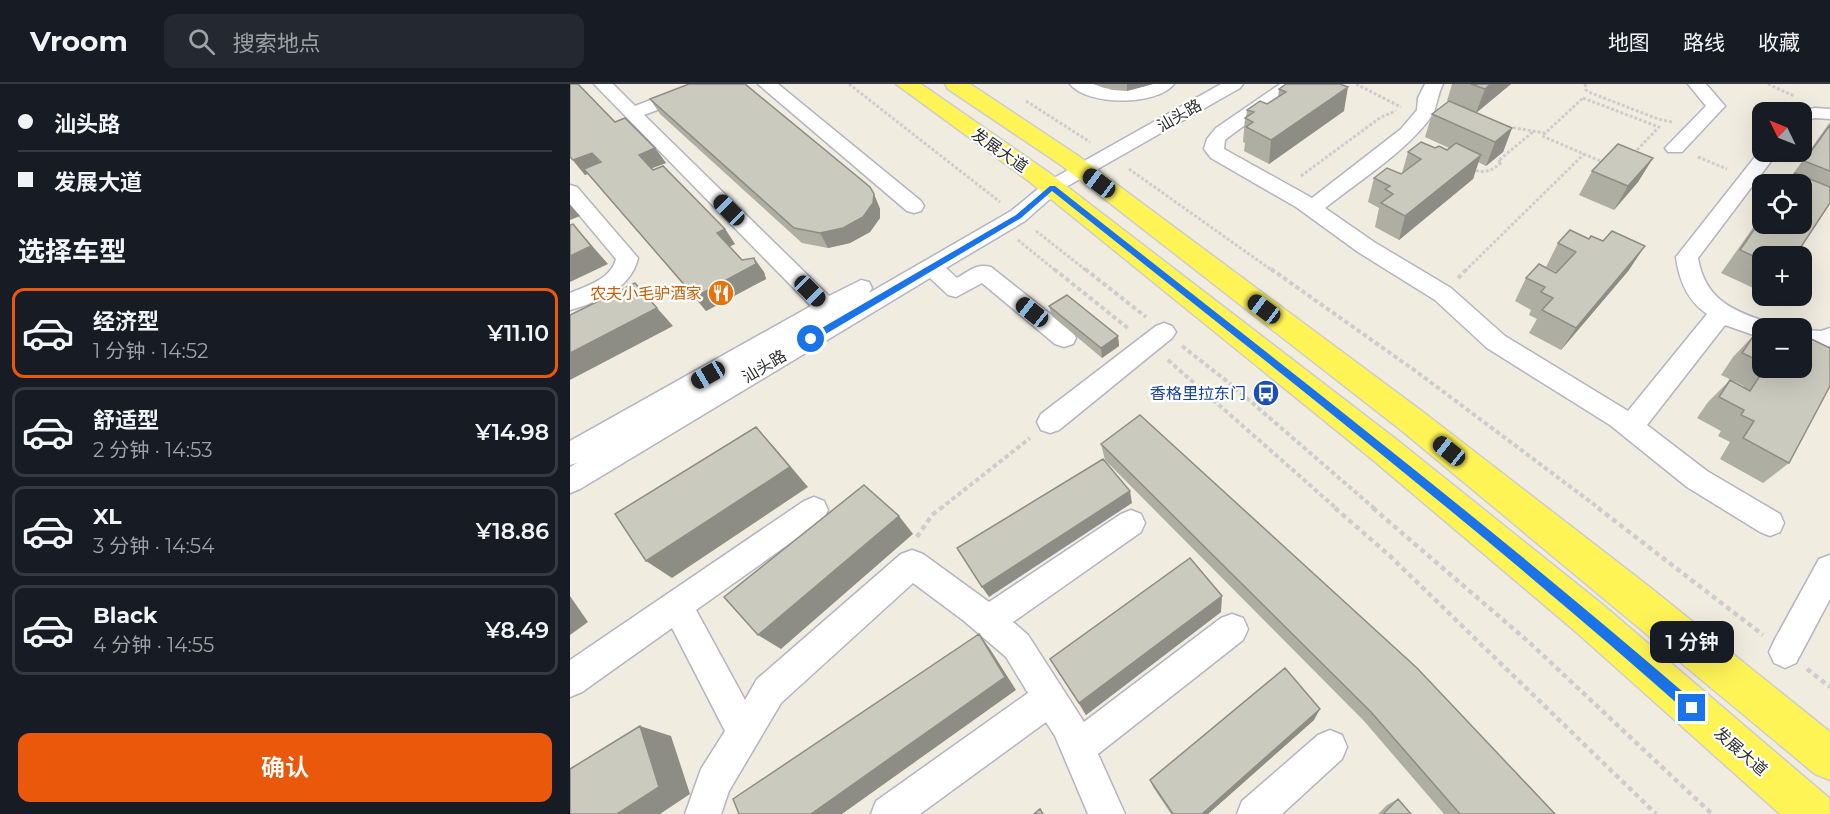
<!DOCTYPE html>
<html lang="zh">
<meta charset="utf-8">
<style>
:root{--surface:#171b24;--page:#242831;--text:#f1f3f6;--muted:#9ea1a6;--line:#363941;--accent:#ea580c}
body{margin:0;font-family:Montserrat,"Noto Sans SC",sans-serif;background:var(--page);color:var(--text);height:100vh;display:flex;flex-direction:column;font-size:22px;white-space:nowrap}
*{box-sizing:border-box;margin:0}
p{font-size:20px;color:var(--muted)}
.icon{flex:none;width:33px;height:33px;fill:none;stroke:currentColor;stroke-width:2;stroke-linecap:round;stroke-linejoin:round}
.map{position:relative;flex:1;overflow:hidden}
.sheet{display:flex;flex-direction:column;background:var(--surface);width:570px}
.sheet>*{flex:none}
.banner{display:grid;align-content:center;height:132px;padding:0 18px;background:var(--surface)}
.needle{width:39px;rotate:313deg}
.fabs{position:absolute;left:1182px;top:18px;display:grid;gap:12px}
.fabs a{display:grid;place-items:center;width:60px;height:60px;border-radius:12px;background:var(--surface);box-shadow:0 6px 24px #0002;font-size:30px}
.end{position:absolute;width:27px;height:27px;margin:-14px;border:8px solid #1a73e8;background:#fff;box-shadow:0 0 0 3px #fff}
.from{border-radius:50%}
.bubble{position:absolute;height:42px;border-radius:12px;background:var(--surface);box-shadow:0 6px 24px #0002;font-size:20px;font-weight:600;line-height:42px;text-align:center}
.car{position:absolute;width:18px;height:36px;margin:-18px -9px;border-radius:8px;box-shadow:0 0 4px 2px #0007;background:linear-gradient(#222 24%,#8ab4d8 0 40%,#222 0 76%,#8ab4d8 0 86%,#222 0)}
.banner b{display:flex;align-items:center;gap:21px;height:57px;font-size:22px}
.banner b+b{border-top:2px solid var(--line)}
.banner i{width:15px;height:15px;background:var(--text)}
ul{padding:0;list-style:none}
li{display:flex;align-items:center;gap:18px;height:90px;margin:0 12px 9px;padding:0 6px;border:3px solid var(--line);border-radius:12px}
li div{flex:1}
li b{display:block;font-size:22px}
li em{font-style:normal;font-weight:600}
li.selected{border-color:var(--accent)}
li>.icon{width:54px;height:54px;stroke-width:1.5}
h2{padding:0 18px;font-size:27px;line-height:72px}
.action{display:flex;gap:12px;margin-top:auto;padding:12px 18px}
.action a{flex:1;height:69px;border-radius:12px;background:var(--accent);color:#fff;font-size:24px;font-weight:600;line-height:69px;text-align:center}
header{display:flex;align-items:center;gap:36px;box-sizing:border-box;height:84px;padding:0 30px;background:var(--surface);border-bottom:2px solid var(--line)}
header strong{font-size:28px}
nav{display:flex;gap:33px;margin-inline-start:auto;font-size:21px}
.search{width:420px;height:54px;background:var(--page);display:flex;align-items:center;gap:15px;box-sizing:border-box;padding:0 21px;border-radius:12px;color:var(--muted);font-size:22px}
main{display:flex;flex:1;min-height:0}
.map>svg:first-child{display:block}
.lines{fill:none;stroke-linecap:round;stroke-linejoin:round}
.minor-casing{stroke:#b4b4c2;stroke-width:3}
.major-casing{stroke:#cdcdcd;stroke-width:3}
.path-far2{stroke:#cdcdcd;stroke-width:3;stroke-dasharray:3 2;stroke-linecap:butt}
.path-far1{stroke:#cdcdcd;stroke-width:4;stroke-dasharray:4.5 3;stroke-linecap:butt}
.path{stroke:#cdcdcd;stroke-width:4.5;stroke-dasharray:5 4;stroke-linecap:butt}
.minor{fill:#fff;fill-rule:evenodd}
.major{fill:#fff456;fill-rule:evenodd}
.wall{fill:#afaea3}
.shaded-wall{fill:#8e8d85}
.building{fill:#cbcabe;stroke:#8e8d85;stroke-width:1.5}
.route{fill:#1a73e8}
.labels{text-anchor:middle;stroke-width:4.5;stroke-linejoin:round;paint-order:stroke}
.street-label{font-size:16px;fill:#2e2e2e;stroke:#fff}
.food-label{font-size:16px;fill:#c56008;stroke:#fff;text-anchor:end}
.transit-label{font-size:16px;fill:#164399;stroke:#fff;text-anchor:end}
</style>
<header>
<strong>Vroom</strong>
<div class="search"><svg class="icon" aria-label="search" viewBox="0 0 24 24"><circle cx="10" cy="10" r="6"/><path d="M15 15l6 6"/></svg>搜索地点</div>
<nav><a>地图</a><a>路线</a><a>收藏</a></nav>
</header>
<main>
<section class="sheet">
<div class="banner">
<b><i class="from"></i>汕头路</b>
<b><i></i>发展大道</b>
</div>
<h2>选择车型</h2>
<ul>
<li class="selected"><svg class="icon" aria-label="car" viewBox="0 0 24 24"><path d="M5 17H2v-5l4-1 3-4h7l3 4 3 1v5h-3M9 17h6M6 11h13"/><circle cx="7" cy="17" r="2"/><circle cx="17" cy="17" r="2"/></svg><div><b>经济型</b><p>1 分钟 · 14:52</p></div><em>¥11.10</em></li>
<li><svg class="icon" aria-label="car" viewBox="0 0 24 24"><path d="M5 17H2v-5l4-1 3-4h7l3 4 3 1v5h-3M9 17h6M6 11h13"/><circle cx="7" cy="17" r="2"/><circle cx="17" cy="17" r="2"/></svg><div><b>舒适型</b><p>2 分钟 · 14:53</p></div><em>¥14.98</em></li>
<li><svg class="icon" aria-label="car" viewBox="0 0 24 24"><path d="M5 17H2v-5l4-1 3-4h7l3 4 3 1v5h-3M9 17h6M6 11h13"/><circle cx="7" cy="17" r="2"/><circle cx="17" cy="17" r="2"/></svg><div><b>XL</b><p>3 分钟 · 14:54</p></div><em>¥18.86</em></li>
<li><svg class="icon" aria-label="car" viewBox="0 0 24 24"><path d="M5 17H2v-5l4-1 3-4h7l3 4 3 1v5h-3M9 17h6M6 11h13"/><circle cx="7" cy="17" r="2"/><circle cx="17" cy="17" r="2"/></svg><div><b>Black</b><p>4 分钟 · 14:55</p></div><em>¥8.49</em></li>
</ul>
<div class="action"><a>确认</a></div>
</section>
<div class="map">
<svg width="1260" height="730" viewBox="0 0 1260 730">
<rect width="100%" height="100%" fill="#f0ece0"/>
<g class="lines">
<defs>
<path id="minor" d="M24,0h19l22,22 58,-22h25l-3,4 -71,27 185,181 32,-16 8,2 3,6 -3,5 142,-82 34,-28 176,-99h22l-3,4 -181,103 -34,30 -79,47 11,10c12,-7 20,-15 34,-11l82,65 3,6 -3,6 -9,3 -9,-3 -73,-61 -26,14 -8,-2 -18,-17 -350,211 -10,4v-26l7,-4 -7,2v-24l241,-135z
M188,0h20l143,117 3,5 -3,5 -7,2 -7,-2z
M500,0h23l11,4 18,2 29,-6h23c-17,22 -87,22 -104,0z
M710,0h21l-71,52 -5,4 -1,9 88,49 89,-69 16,-19 1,-12 7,-14h18c-5,9 -7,25 -10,30 -23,35 -74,67 -108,94l49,34 77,46 54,48 123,75 79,-97c-20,-14 -28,-34 -31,-57l86,-109v4h16l-80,106c7,42 35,53 72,65l4,5h-12v10l-37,-13 -78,100 60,46 73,43 4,9 -4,9 -10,4 -10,-4 -73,-45 -77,-62 -123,-77 -52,-48 -77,-48 -62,-45 -85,-49 -7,-9 3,-10 9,-11z
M1118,0h18l19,22 -43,46h-14l-3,-4 41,-42z
M1245,24l15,1v10l-15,-1 -13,3v-9h-7z
M0,101l7,2 61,71c-7,31 -40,44 -68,52v-17c17,-7 41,-14 46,-34l-46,-55z
M594,239l8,3 4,6 -4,6 -113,92 -9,3 -9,-3 -4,-8 4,-8 115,-88z
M1260,244v18l-9,3 -19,-1v-18l19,1z
M244,413l10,4 4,9 -4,9 -128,91 49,90 12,-21 144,-125 11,-4 11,4 66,48 132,-88 10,-4 10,4 4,9 -4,9 -128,90 15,13 56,87 137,-104 11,-4 11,4 5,11 -5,11 -145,114 27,60h-37l-33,-78 -9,-14 -126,92h-49l5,-13 152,-108 -22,-36 -42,-36 -51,-38 -132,120 -52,88 -8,23h-36l16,-45 24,-38 -53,-103 -90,64 -12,5v-37l234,-159z
M1260,471v44l-34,64 -11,5 -11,-5 -5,-11 5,-11 45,-82z
M760,646l12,5 5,12 -5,12 -60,55h-45l5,-13 76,-66z"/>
<path id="major" d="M326,0h25l127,88 349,268 206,165 226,193 1,16h-50l-205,-183 -202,-171 -343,-278z
M375,0h25l107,71 346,257 224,173 183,147v48l-15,-6 -414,-344 -340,-265 -113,-76z"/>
</defs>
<!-- minor casing -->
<use href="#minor" class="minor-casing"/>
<!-- major casing -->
<use href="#major" class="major-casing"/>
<!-- path-far2 -->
<path class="path-far2" d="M279,0l151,118
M786,0l45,23
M1015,0l1,6 5,3 67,26 14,3
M1198,0l26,12
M1013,14l76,29 -40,42 -77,-33z
M456,17l64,41
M933,42l42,7
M1128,73l29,12
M559,85l144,102
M901,85c13,5 21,2 31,-7l-4,-1 36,-30
M731,92l80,-59 15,-6
M466,147l51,40
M448,156l38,31
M895,187l119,-117"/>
<!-- path-far1 -->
<path class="path-far1" d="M484,185l75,60
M515,185l61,48
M701,185l146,103 183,137
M888,194l9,-9
M612,262l46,36 147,127
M598,276l169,149
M370,425l90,-71"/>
<!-- path -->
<path class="path" d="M765,424l55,48 266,258
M803,424l157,135 182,171
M1028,424l165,127
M347,453l15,-22 9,-7
M1237,585l23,18"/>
<!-- minor -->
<use href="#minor" class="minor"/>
<!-- major -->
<use href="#major" class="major"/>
</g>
<!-- wall -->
<path class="wall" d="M526,0h57l-26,7 -15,-1z
M882,0h59l-35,29 36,15 -9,24 -17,14 -8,-4 -5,17 -74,61 -24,-13 4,-19 -11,-6 6,-24 27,-4 1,-1 6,-21 27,-4 12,2 2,-2 -24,-11 7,-23 17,-13h-2z
M709,5l65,22 -75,53 -25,-13 1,-8 -2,-1 2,-24 1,-1 1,-7 20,-6 11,-7z
M80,15l224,95 6,15v9l-10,14 -20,11 -22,5 -26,-5 -142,-129z
M45,38l40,26 11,15 -14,5 73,61 10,15 -5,2 12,14 22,12 2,7 -60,32 -118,-137 -3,1 -15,-18z
M1260,38v81l-68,53v36l-41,-19 41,-58v9l40,-40h-16z
M1083,74l-15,24 -24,28 -35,-15 13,-24z
M988,159l71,27 -68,80 -32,-17 8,-14 -8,-4 2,-5 -16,-9 11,-23 31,-6 -11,-5z
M479,222l69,30 1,10 -17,12 -50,-42z
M1184,251l8,4v29h40l-13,95 -26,20 -43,-24 10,-17 -12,-6 3,-5 -24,-13 11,-16 22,-22 13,7 1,-1 -23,-11 12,-18z
M531,360l454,370h-111l-80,-93 -259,-261z
M651,528l-135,103 -36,-56z
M744,636l-106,94h-37l-18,-27 -3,-7z
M828,715l13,15h-33l9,-9z"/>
<!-- shaded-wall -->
<path class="shaded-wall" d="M557,0h26l-26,7z
M921,0h20l-35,29 9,-24z
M778,3l-4,24 -75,53 2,-24z
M942,44l-9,24 -17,14 9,-24z
M85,64l11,15 -16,6 -11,-14z
M22,69l12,14 -19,8 -12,-15z
M911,71l-8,24 -74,61 6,-24z
M1083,74l-15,24 -24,28 14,-24z
M304,110l6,15v9l-10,14 -20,11 -22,5 -8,-15z
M0,121l10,11 -10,4z
M3,140l35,40 -38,18v-26z
M155,145l10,15 -8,4 -10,-15z
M1075,162l-16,24 -68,80 15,-22z
M184,174l10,14 2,7 -60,32 -11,-14z
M65,199l38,43 -103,54v-27z
M548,252l1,10 -17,12 -1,-10z
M186,343l19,21 33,39 -136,91 -26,-17z
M560,407l2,12 -143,94 -7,-10z
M329,432l14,18 -132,115 -23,-14z
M0,512l18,26 -18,13z
M652,512l-1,16 -135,103 -7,-12z
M409,550l11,15 26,41 -174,124h-31z
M750,625l-6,11 -106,94h-6z
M70,642l31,10 19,58 -30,20h-43z"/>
<!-- building -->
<path class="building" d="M0,0h8l37,38 10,-4 30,30 -16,7 14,15 10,-4 62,63 -8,4 25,27 12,-2 2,6 -61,33 -111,-128 17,-7 -9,-9 -19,7 -3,-3z
M119,0h56l125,103 4,7 -1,9 -10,14 -20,11 -23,5 -26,-5 -144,-129z
M716,0h54l8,3 -77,53 -25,-13 7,-5 -8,-4 9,-6 -7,-2 13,-9 7,3 19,-12 -7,-3z
M901,0h20l-6,5z
M879,17l63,27 -17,14 -63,-28z
M1260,41v46l-26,-10z
M851,58l14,6 4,-2 8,4 9,-7 25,12 -76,61 -24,-13 12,-9 -8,-5 5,-3 -16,-8 13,-10 14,6 20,-15 -13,-7z
M1048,60l35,14 -25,28 -36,-15z
M1225,89l35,14v16l-35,53h-33v4l-22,-10 22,-32v6h40v-40h-15z
M3,140l18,22 -21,10v-31z
M1000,146l19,9 2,-3 12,5 9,-10 33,15 -69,82 -34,-18 11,-12 -12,-6 4,-5 -19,-9 13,-14 17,9 20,-21 -18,-9z
M65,199l22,25 -87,45v-38z
M497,211l51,41 -17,12 -52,-42z
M1184,251l8,4v23l-20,-9z
M1233,251l27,13v38l-41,77 -46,-25 11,-17 -13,-6 3,-5 -25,-13 11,-17 20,11 15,-23h37v-31z
M570,331l277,253 138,146h-95l-89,-102 -270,-268z
M186,343l34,40 -144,94 -31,-47z
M533,375l27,32 -148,96 -25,-39z
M294,401l35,31 -141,119 -34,-38z
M620,474l32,38 -143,107 -29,-44z
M409,550l26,43 -194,137h-72l-6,-15z
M715,584l35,41 -118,105h-29l-23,-34z
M70,642l19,61 -42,27h-47v-45z
M828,715l13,15h-28z
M470,725l3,5h-9z"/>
<!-- route -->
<path class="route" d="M480,102h5c216,170 434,338 642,518v9h-9c-205,-182 -421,-351 -636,-522l-31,27 -207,123h-6v-5l208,-121z"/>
<!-- icons -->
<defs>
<symbol id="restaurant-disc" viewBox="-11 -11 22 22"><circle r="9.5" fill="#e8710a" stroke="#fff"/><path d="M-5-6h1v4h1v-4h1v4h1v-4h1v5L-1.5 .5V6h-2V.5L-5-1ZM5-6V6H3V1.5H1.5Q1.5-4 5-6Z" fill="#fff"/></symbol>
<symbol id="bus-disc" viewBox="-11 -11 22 22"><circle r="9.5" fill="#1a4fb4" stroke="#fff"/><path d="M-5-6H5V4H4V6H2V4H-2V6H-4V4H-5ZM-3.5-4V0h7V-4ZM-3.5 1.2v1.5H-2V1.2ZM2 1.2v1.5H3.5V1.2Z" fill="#fff"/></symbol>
</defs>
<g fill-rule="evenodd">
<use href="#restaurant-disc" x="136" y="194" width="30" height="30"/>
<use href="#bus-disc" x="681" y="294" width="30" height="30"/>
</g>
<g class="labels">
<!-- street labels -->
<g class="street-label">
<text transform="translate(609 31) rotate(-30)" y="6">汕头路</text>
<text transform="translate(430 66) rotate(35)" y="6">发展大道</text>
<text transform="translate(194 282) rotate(-31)" y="6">汕头路</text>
<text transform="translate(1171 667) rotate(41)" y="6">发展大道</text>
</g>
<!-- food labels -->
<g class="food-label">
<text x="132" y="215">农夫小毛驴酒家</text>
</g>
<!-- transit labels -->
<g class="transit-label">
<text x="676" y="315">香格里拉东门</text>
</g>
</g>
</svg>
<div class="fabs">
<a><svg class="needle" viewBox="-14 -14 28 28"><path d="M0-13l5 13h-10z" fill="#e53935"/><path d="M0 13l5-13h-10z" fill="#9ea1a6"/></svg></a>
<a><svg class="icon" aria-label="locate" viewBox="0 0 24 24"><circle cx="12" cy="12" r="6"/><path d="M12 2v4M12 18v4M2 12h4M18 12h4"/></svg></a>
<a>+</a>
<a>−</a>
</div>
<i class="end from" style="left:241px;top:255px"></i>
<i class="end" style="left:1122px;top:624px"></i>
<div class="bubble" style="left:1080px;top:537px;width:84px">1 分钟</div>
<i class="car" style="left:529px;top:99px;rotate:307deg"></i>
<i class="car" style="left:159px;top:126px;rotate:315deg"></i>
<i class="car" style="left:240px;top:207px;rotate:135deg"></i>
<i class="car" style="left:694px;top:225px;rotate:307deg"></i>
<i class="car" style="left:462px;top:228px;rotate:309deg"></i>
<i class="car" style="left:138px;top:291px;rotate:240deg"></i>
<i class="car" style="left:879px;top:367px;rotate:309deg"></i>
</div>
</main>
